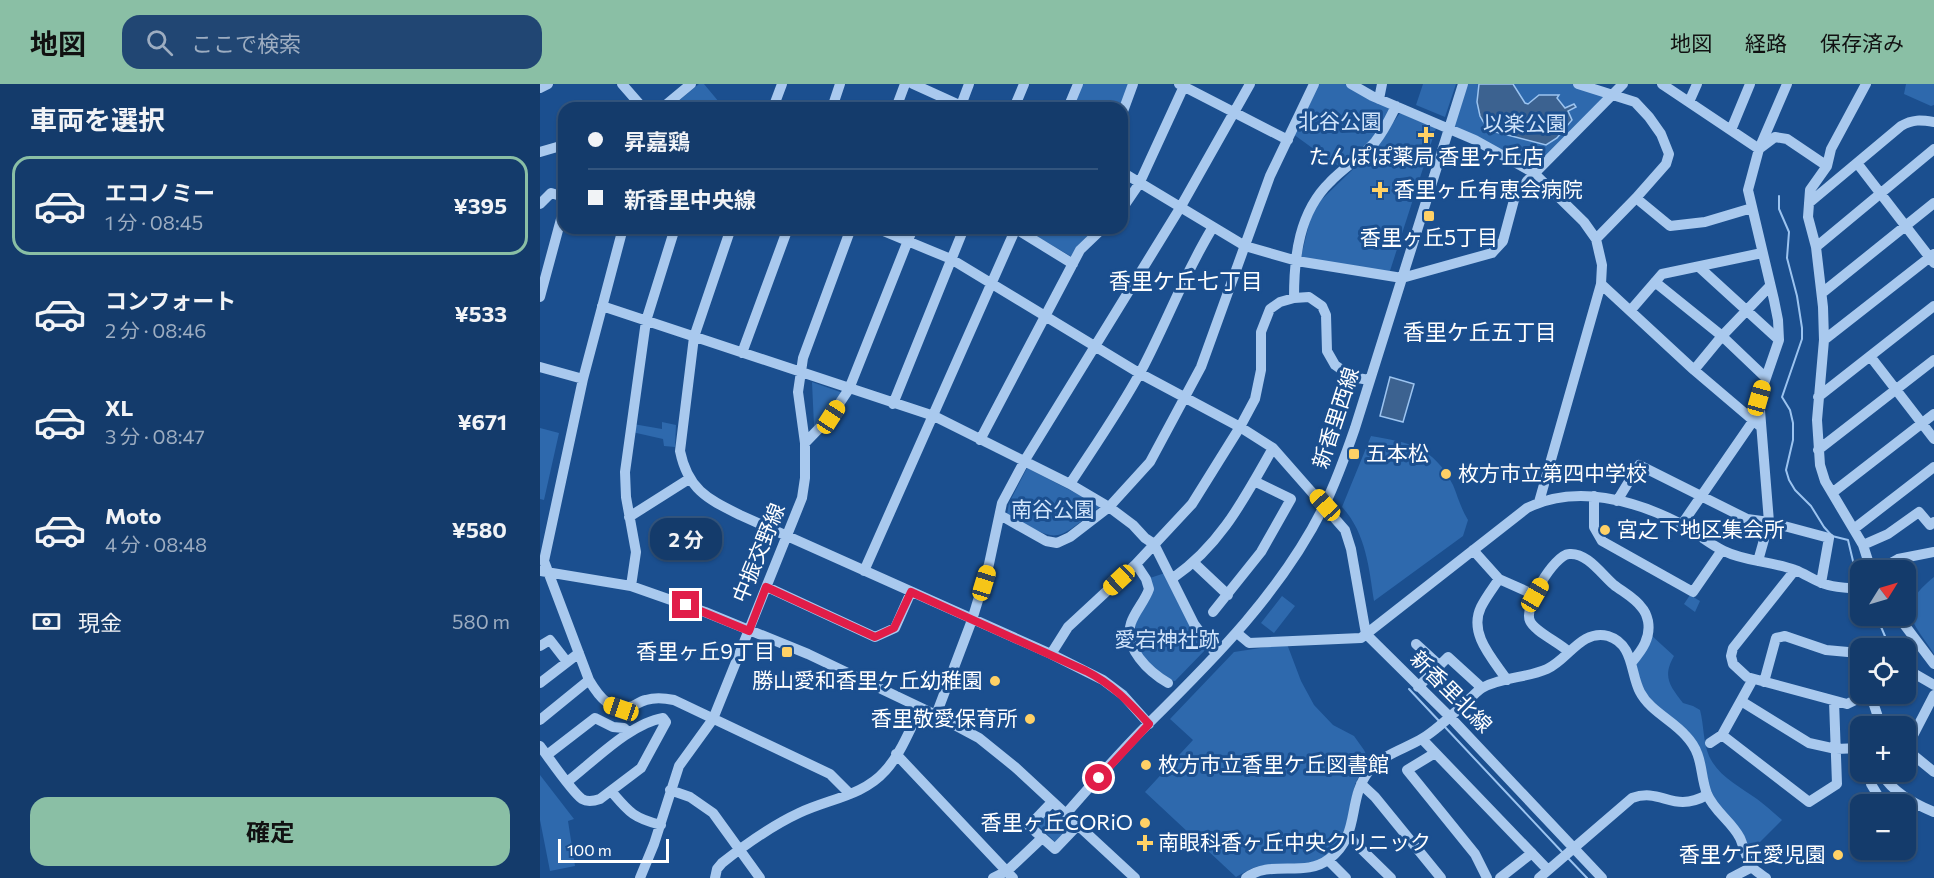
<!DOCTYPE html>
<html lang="ja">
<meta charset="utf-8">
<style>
:root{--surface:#143b6b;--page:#214673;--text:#f1f3f6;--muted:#9dadc1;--line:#33557e;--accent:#8abfa5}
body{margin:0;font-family:Commissioner,"Noto Sans JP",sans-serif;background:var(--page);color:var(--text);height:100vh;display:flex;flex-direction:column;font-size:22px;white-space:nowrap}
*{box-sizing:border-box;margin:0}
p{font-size:20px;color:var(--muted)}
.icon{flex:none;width:33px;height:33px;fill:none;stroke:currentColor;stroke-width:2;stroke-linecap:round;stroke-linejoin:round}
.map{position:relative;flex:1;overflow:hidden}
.details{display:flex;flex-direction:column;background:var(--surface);width:540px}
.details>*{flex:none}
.hud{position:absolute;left:18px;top:18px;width:570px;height:132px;border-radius:18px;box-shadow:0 2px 4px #0004,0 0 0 2px var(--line);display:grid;align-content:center;height:132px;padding:0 30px;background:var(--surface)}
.needle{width:39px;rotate:53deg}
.tools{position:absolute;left:1310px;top:476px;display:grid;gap:12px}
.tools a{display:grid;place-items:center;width:66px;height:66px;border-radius:12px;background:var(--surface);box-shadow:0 2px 4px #0004,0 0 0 2px var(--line);font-size:30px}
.scale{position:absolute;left:18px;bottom:15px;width:111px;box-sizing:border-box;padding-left:6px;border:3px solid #fff;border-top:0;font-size:16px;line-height:21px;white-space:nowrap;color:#fff;-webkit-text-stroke:4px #1b4f8f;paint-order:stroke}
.end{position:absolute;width:27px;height:27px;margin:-14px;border:8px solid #e11d48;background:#fff;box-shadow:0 0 0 3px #fff}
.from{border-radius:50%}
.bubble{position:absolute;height:42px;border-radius:18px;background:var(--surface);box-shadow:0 2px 4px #0004,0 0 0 2px var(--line);font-size:20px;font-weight:700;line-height:42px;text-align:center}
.car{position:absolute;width:18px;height:36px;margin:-18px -9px;border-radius:8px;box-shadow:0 0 4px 2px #0007;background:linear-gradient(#f5c518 24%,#345 0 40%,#f5c518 0 76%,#345 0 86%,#f5c518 0)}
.hud b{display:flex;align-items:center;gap:21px;height:57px;font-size:22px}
.hud b+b{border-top:2px solid var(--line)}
.hud i{width:15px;height:15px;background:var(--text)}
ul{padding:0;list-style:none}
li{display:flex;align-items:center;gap:18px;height:99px;margin:0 12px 9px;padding:0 18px;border:3px solid transparent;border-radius:18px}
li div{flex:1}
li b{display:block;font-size:22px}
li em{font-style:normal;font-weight:700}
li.selected{border-color:var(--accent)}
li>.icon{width:54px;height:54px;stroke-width:1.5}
h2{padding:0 30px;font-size:27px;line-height:72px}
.pay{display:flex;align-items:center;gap:15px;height:66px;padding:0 30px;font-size:22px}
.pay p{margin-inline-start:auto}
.button{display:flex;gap:12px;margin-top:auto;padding:12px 30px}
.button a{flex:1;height:69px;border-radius:18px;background:var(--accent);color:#111;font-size:24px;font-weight:700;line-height:69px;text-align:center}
header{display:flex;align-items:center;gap:36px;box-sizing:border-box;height:84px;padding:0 30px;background:var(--accent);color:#111}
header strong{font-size:28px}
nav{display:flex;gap:33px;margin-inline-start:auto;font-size:21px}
.search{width:420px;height:54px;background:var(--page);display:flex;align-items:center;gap:15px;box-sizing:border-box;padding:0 21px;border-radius:18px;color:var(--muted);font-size:22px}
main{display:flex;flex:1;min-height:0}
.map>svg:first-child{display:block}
.green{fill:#2e69ad}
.water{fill:#3c6290;stroke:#9cc4f0;stroke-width:1.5}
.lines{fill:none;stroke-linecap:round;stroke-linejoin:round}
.stream{stroke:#9cc4f0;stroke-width:2}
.minor{stroke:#a9c9ee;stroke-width:10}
.route{stroke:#e11d48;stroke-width:8}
.poi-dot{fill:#ffd166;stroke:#1b4f8f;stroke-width:2}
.labels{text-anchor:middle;stroke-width:6;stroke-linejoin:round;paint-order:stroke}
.park-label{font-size:21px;fill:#cfe3fa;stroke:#1b4f8f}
.poi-label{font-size:21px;fill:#fff;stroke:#1b4f8f;text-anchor:start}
.street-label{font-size:21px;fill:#fff;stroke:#1b4f8f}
.neighbourhood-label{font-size:22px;fill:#fff;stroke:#1b4f8f}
</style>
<header>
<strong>地図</strong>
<div class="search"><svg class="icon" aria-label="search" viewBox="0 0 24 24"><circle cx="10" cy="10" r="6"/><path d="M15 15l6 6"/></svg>ここで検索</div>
<nav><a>地図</a><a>経路</a><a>保存済み</a></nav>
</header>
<main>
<section class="details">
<h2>車両を選択</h2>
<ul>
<li class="selected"><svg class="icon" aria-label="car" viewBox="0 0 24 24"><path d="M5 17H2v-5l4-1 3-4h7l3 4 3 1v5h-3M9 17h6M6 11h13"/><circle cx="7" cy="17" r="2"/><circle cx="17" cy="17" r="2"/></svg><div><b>エコノミー</b><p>1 分 · 08:45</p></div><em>¥395</em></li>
<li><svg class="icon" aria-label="car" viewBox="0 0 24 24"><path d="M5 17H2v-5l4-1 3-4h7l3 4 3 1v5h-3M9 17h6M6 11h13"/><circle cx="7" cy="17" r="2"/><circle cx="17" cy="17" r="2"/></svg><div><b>コンフォート</b><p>2 分 · 08:46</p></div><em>¥533</em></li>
<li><svg class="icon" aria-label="car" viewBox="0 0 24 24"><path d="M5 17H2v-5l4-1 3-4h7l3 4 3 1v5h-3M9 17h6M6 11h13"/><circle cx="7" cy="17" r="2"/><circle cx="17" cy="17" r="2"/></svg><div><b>XL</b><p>3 分 · 08:47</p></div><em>¥671</em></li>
<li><svg class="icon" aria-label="car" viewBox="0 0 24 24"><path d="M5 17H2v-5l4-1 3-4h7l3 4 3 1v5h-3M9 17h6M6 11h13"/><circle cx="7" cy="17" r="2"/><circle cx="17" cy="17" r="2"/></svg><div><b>Moto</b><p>4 分 · 08:48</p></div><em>¥580</em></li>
</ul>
<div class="pay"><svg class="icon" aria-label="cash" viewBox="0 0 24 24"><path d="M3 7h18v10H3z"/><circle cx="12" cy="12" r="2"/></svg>現金<p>580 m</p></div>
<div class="button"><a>確定</a></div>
</section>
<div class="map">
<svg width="1394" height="794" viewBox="0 0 1394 794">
<rect width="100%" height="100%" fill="#1b4f8f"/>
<!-- green -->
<path class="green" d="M159,0h5l20,24h-54z
M541,0h50l-9,24h-52z
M776,0h31l46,23 -13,25 -37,35 -10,-4 -40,-29z
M883,0h33l-11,33 -29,-12z
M923,0h112l36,12 -77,77 -85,-46z
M1366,0h28v21l-3,1 -27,-12z
M860,29l36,15 -47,146 -88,-17 9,-37 8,-17 57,-55z
M483,144h75l-26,29z
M272,298l31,11 -21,31 -8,2z
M122,338l14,3 -1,22 -11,-1 -1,-7 -31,-7 1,-8 29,5z
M0,344l19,5 -15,67 -4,-1z
M831,352c39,7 62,10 82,49 5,12 8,24 15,35l-5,16 -89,65c-5,-33 -8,-68 -32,-94z
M487,384l74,38c-48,37 -40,38 -94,9l2,-12z
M625,489l43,74 -33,34c-8,-1 -13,-7 -20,-12 -34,-27 -16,-57 -5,-91z
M1394,493v77c-23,-35 -39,-45 0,-77z
M1150,511l10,6 -5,11 -11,-8z
M742,512l13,10 -21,27 -13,-10z
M1111,551l23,21c-12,21 -4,30 9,47l10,3 7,4c4,15 3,32 9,46 9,20 31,31 48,43 9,7 17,14 25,21l-32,32 -39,-59 -10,-43 -57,-58 -9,-30z
M747,560l14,37 13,24 19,20 21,11 10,14 6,13c-5,6 -11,12 -14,19 -9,24 -6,66 -34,77 -23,10 -50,2 -69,9 -6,3 -12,6 -17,9l-91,-85 48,-52 -23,-21 64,-67z
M0,691l34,44 -6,2 7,45 -25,5 -10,-51z
M506,728l22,21 -11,11 -21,-21z"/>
<!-- water -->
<path class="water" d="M939,0h34l12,19 3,1 11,-9h20l-2,3 8,10 9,-4 2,3 -8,4 4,9 -15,18 -11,7 -58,-15 -8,-14 -3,-14z
M850,293l24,7 -11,38 -23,-6z"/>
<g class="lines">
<!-- stream -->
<path class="stream" d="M1239,112v13l10,23 -2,26 10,38 5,32v11l-20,58 8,13 3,13v17l-7,30 3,10 6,10 16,16 13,21 8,9 16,4 5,21 8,9
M1336,531l14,33
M1365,580l10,7
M869,605l31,33
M904,642l119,127
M1027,773l20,21"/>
<!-- minor -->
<path class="minor" d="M82,0l21,24
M373,0l53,24
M639,0l109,56
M811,0l21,12 103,44 59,33 50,49 12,17 6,26 -1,19 -62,218
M1038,0l57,18 14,15 12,17 8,20 -3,10 -30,34 -40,41
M1122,0l97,65 16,-12 12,2 40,27
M1326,0l-35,65 -4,17 -17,24 -2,27 8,30 7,60 1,33 -7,80 3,45 5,16 38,64 8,25
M0,4l8,-4
M839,15l3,-15
M1149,18l8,-18
M122,24l29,-24
M233,24l9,-24
M292,24l8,-24
M356,24l9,-24
M420,24l9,-24
M474,24l10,-24
M528,24l10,-24
M582,30l11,-30
M1191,46l19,-46
M0,68l24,-7
M1317,79l77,100
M582,88l123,74 52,15 105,17 90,-25 11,-12 11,-41 13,-19 96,-97
M1096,114l34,28 35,-4 47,-14
M1269,119l92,-77c12,-7 20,-6 33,-4
M0,120l11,-11 13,4
M582,125l17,-25 46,-100
M83,144l-40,151 -39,182 45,119c10,17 22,33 44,26 4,-2 8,-5 13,-6 9,-3 19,-2 28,0l156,74 20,20
M191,144l-37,109 -14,114c8,39 28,48 60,64l311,139 52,26 20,15 26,29
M336,144l75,31 188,114 101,54 33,21 72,82 6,19 15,85 84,83 152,161
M476,145l57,35
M1276,163l118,-98
M1159,183l80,73
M1115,198l67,54 43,41
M1061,200l93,86 67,57
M1282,209l112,-90
M0,213l24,-89
M754,214c0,-42 5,-86 36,-116 14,-15 32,-25 45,-40 9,-11 15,-24 21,-36
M62,222l332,110 136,68 39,23 24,18 12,13 9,6 40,80 22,30
M1090,227l32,-37 100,-21
M1284,256l110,-86
M202,269l46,-125
M1330,272l64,83
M0,283l43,12
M1154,286l28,-34 48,-50
M1278,313l116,-91
M353,320l71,-176
M440,356l100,-190 23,-22
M265,359l26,-27 18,-27 64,-161
M1278,366l116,-90
M530,400c24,-37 50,-74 71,-113 25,-47 44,-99 72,-144
M1292,409l102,-79
M1054,412v31l8,14 91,51 29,-42
M1077,417l22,-36 108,54 22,3 60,16 -8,45
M460,431l46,26 11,2 13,-6 39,-30 41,-45 51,-95 69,-191 44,-92
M89,433l60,-38
M1142,440l71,-103
M1315,444l79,-61
M1323,461l25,-11 31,-22 11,13 4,-3
M933,466l26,29 36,16
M1218,477l11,-39 -10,-124 20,-58 -1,-20 -4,-20 -26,-110 11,-41 28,-65
M654,479l34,32
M596,480l10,15 3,10c-4,12 -14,22 -18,34 -8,25 18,49 37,60
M1255,486l-62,78 -2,8 2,8 14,13 100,27 23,-11
M1348,486l1,-6 9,-5 36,-7
M0,487l91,15 74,26 103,42 128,61 43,23 36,29 120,111
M324,487l152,-343
M633,494c48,-33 72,-81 100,-130
M959,495c-6,9 -13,18 -18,28 -13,27 12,52 26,73
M91,502l5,-34 -10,-55 -1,-25 21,-151 29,-93
M227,503l108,50 20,-9 16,-36
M673,528l48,-60 30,-53 -37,-18
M1357,531l37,49
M697,549l12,10 112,-5 166,-130c49,-24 108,-8 154,16 15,8 28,20 43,27 22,11 48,10 71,19 11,4 21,12 33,15 10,3 22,3 32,4
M876,560l24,22
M0,562l10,-6 17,22
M1029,568c-9,-9 -35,-21 -39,-31 -7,-14 24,-66 39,-67 18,-2 33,21 45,31 9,7 21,13 28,23 3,3 5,9 6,13 3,17 -6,29 -16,41
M511,570l17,-27 68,-63 56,-60 48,-77 15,-28 6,-29v-38l9,-23 10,-7 14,-4 15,-1 13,9 4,9 1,36 8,14 17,12 17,3
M1365,592l10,-2 19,11
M1224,598l12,-44 9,-2 41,14 33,3 1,3
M0,599l39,-30
M878,603l30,-30 34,31
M1330,609l11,33
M1351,609l2,6
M1394,611l-28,54 28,23
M1201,617l68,42 27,6 24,-1
M396,631l36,-95 17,-56 13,-61 23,-43 155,-252 70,-124
M0,636l49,-40
M1182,651l87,67 28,-18 -3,-83
M882,655l126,131
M1170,659l12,-8 31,-56
M0,662c9,12 32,46 42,53 5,3 12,2 18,0l41,-31 25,-46 -3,-4c-32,5 -69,43 -96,64
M895,669l-28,17 68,84 12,24
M356,670l117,124
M7,671l48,-37 18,9 11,1 5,5
M821,700l14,13 66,81
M130,706l20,7 23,16 47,65
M71,707c18,21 22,27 50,34
M512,718l-23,24 26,23 22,-23
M1343,720l-12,-20 2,-8 7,-4c13,20 32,31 54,40
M1365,730l12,-9
M525,731c27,-31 54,-62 83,-91 67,-66 135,-134 177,-220 12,-24 21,-50 30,-76l108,-344
M809,753l42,41
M788,776l18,18
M100,794l14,-34 25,-78 34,-47 89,-221 3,-20v-35l-7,-51 5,-34 48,-130
M175,794l2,-9 5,-6c24,-19 49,-37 77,-50 29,-14 64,-17 86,-42 16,-17 25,-43 36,-63
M453,794l14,-7 35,-33
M706,794c24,-19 59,0 83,-19 33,-25 17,-59 40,-88 14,-17 36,-22 54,-33 16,-10 31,-25 45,-38 4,-3 9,-9 14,-12 19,-11 45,-10 65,-19 21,-9 34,-40 61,-33 26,8 22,37 32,56 10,19 32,28 46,44 18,19 13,36 21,58 7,17 25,28 33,44 4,9 6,21 12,29 3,4 10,8 14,11
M960,794l32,-25
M999,794l93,-80c30,-11 40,16 75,-3
M1191,794l21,-11"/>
</g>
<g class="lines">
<!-- route -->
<path class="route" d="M146,521l63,26 17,-44 109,50 19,-9 17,-36 175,79c26,13 43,31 63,53l-50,54"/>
</g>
<!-- markers -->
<g class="poi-dot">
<path d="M883 42h6v6h6v6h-6v6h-6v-6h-6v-6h6z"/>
<path d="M837 97h6v6h6v6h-6v6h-6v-6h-6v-6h6z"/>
<rect x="883" y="126" width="12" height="12" rx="3"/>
<rect x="808" y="364" width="12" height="12" rx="3"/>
<circle cx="906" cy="390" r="6"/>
<circle cx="1065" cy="446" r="6"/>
<rect x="241" y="562" width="12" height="12" rx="3"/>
<circle cx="455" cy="597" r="6"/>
<circle cx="490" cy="635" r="6"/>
<circle cx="606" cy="681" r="6"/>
<circle cx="605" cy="739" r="6"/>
<path d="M602 750h6v6h6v6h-6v6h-6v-6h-6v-6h6z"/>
<circle cx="1298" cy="771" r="6"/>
</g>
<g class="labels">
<!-- park labels -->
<g class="park-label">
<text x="800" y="45">北谷公園</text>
<text x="985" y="47">以楽公園</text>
<text x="513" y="433">南谷公園</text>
<text x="627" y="563">愛宕神社跡</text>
</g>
<!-- poi labels -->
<g class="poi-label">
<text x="886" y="80" text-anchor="middle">たんぽぽ薬局 香里ヶ丘店</text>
<text x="854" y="113">香里ヶ丘有恵会病院</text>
<text x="889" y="161" text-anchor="middle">香里ヶ丘5丁目</text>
<text x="826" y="377">五本松</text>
<text x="918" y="397">枚方市立第四中学校</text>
<text x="1077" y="453">宮之下地区集会所</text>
<text x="235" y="575" text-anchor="end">香里ヶ丘9丁目</text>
<text x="443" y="604" text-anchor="end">勝山愛和香里ケ丘幼稚園</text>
<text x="478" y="642" text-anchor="end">香里敬愛保育所</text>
<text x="618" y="688">枚方市立香里ケ丘図書館</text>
<text x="593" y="746" text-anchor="end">香里ヶ丘CORiO</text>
<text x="618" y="766">南眼科香ヶ丘中央クリニック</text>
<text x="1286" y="778" text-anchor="end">香里ケ丘愛児園</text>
</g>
<!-- street labels -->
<g class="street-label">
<text transform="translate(796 334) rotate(-72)" y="7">新香里西線</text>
<text transform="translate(219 469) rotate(-68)" y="7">中振交野線</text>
<text transform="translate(911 608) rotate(45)" y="7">新香里北線</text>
</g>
<!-- neighbourhood labels -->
<g class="neighbourhood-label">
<text x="646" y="205">香里ケ丘七丁目</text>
<text x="940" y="256">香里ケ丘五丁目</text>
</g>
</g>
</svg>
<div class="tools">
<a><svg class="needle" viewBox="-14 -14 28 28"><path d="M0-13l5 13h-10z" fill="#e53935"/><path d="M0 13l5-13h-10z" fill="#9dadc1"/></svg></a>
<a><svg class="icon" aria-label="locate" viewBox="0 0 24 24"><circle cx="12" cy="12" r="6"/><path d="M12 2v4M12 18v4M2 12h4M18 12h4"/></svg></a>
<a>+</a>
<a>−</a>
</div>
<div class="scale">100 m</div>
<i class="end from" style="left:559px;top:694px"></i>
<i class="end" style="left:146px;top:521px"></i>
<div class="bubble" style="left:110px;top:434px;width:72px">2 分</div>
<i class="car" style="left:1219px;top:314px;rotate:16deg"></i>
<i class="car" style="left:291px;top:333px;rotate:33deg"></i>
<i class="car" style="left:785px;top:421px;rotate:318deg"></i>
<i class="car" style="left:579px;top:496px;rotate:227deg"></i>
<i class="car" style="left:444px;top:499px;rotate:17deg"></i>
<i class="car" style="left:995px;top:511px;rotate:30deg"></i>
<i class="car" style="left:81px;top:625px;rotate:289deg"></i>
<div class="hud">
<b><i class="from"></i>昇嘉鶏</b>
<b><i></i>新香里中央線</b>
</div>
</div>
</main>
